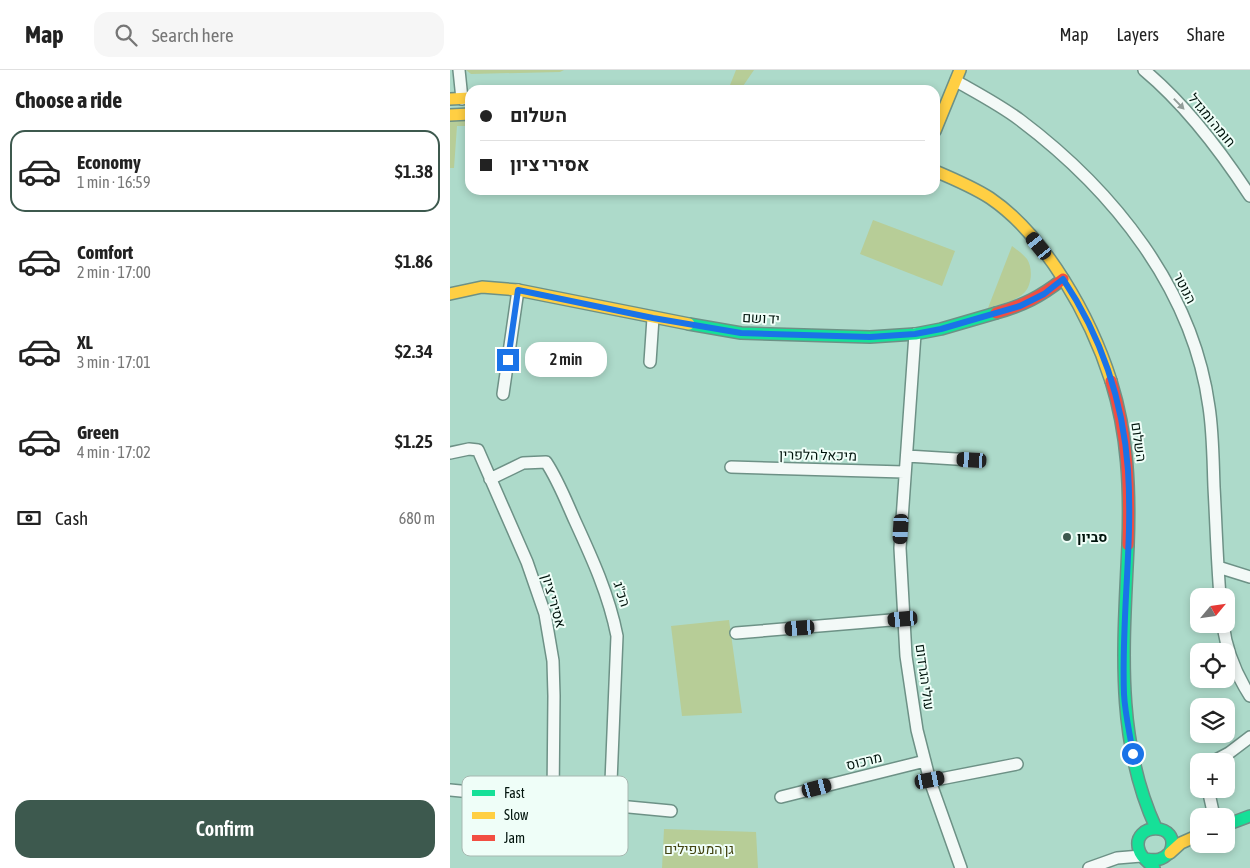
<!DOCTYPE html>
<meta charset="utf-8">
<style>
:root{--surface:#fff;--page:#f6f6f6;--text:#222;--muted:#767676;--line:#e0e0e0;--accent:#3d594e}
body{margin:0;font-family:"Asap Condensed",Heebo,sans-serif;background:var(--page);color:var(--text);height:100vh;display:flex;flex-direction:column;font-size:19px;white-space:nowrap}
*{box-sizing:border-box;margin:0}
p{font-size:16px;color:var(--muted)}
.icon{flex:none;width:28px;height:28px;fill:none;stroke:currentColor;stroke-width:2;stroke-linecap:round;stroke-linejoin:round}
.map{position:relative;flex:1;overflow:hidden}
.panel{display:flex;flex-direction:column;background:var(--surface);width:450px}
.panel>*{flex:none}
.top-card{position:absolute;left:15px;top:15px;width:475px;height:110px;border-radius:15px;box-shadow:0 2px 8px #0003;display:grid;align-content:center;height:110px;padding:0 15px;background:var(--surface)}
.needle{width:32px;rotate:61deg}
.tools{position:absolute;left:740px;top:518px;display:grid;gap:10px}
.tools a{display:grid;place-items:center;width:45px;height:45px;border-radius:10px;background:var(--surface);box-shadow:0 2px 8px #0003;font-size:25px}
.end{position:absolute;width:22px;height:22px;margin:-11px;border:6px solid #1a73e8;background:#fff;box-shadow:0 0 0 2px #fff}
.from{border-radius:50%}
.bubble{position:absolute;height:35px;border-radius:15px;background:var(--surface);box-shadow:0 2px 8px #0003;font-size:16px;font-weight:600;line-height:35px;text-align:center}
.car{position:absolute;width:15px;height:30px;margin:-15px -8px;border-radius:6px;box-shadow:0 0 4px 1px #0007;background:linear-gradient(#222 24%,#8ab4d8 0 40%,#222 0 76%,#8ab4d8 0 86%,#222 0)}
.top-card b{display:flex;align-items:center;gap:18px;height:48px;font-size:19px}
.top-card b+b{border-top:1px solid var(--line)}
.top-card i{width:12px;height:12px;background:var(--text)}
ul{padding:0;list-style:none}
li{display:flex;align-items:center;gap:15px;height:82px;margin:0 10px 8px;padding:0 5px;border:2px solid transparent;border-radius:15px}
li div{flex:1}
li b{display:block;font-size:19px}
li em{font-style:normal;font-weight:600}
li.current{border-color:var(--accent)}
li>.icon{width:45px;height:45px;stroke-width:1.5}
h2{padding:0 15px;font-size:22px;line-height:60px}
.pay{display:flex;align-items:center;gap:12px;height:55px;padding:0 15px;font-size:19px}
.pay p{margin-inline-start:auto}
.action{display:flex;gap:10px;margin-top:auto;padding:10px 15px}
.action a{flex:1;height:58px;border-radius:15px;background:var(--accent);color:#fff;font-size:20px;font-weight:600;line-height:58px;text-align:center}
header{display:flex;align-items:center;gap:30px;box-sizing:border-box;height:70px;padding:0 25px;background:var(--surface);border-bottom:1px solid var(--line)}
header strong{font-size:24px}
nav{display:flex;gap:28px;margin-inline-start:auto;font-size:18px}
.search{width:350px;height:45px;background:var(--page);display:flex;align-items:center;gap:12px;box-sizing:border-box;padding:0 18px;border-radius:15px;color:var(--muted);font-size:19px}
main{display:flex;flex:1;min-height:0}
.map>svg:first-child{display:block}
.green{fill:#b7cd97}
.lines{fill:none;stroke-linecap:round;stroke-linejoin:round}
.street-casing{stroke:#6d9186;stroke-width:14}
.fast-casing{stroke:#6d9186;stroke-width:14}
.slow-casing{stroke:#6d9186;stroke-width:14}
.jam-casing{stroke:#6d9186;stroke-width:14}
.street{stroke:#f3f9f7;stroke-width:11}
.fast{stroke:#16e098;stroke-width:11}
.slow{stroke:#ffcf43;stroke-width:11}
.jam{stroke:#f24e42;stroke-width:11}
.oneway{fill:#929d99}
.route{stroke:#1a73e8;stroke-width:6}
.poi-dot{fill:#3d594e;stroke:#effef8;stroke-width:2}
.labels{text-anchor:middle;stroke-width:4;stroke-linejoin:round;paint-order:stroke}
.street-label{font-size:14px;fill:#00130c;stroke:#effef8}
.poi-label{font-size:14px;font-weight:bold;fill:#00130c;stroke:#effef8;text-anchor:start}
.park-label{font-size:14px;fill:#434411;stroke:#effef8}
.key{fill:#effef8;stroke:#a7b8b1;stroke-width:1}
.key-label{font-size:14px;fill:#00130c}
</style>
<header>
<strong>Map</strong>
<div class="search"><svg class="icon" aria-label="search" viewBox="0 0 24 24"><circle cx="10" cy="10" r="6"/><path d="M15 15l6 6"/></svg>Search here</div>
<nav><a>Map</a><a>Layers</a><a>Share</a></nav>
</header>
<main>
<section class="panel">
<h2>Choose a ride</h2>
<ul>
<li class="current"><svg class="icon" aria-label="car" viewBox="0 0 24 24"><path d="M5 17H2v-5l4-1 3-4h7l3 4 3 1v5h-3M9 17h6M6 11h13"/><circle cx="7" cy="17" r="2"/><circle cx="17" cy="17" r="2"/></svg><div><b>Economy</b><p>1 min · 16:59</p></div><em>$1.38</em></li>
<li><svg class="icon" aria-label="car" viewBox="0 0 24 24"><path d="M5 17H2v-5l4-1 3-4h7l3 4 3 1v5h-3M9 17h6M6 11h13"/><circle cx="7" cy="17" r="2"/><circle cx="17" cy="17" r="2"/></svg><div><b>Comfort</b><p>2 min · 17:00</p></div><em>$1.86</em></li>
<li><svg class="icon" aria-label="car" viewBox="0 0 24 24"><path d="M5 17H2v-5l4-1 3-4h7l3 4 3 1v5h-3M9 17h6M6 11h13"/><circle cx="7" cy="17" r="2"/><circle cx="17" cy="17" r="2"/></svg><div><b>XL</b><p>3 min · 17:01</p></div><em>$2.34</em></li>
<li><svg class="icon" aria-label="car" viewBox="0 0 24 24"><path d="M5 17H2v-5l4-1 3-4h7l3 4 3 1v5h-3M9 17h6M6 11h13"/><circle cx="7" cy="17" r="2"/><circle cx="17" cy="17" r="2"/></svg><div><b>Green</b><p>4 min · 17:02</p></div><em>$1.25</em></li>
</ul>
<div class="pay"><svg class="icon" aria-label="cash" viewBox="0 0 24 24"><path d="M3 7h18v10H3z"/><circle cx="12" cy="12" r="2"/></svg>Cash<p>680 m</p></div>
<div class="action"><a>Confirm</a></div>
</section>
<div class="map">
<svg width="800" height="798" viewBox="0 0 800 798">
<rect width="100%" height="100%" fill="#addaca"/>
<!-- green -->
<path class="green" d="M16,0h98l-4,2 -89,2z
M286,0h18l-13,19 -11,-4z
M20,50v6h-13l-3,42h-4v-47z
M423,150l82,31 -13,35 -82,-32z
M562,176c5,4 11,8 15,13 6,9 5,26 -3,34 -8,8 -25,11 -36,15z
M279,550l13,93 -60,3 -11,-90z
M214,759l92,3 2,36h-96z"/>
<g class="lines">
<defs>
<path id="street" d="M9,0l3,29
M694,0c42,35 76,80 106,126
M506,11c21,12 44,24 64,39 93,70 173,169 189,287 4,26 4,53 5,80 2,36 3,73 6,109
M465,264l-15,214 6,108 11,74 13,51 31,87
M200,292l3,-44
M53,324l15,-104
M0,383l19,-4 9,1 49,112 18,52 8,47 1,35 -1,104
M457,386l65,4
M281,397l173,5
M40,409l33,-16 23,-1c12,18 20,39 29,59 17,37 34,74 42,115l-7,170
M768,497l32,10
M773,554c3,25 13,50 27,72
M286,563l167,-14
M764,691l15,-8 21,-16
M480,711l87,-17
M758,719l6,27
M0,720l221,21
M331,727l144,-36
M639,798l28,-10 24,-2"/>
<path id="fast" d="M239,254l52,9 129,4 45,-3 26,-5 55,-16
M678,475c-4,96 -14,192 28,283
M776,755l24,-9
M696,789c10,2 17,1 24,-7 13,-31 -40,-30 -31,-2 2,8 10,12 15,18"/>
<path id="slow" d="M0,29l20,-1
M0,45l20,-1
M485,61l25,-61
M485,101c19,8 38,16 55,27 56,38 101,120 121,183
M0,224l32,-7 36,3 171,34
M720,783l11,-10 18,-8"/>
<path id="jam" d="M546,243c28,-8 44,-16 67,-34
M661,311c17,54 19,108 17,164"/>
</defs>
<!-- street casing -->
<use href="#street" class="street-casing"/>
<!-- fast casing -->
<use href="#fast" class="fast-casing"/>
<!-- slow casing -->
<use href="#slow" class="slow-casing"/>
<!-- jam casing -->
<use href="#jam" class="jam-casing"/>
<!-- street -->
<use href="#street" class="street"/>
<!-- fast -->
<use href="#fast" class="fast"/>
<!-- slow -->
<use href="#slow" class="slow"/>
<!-- jam -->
<use href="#jam" class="jam"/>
</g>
<!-- one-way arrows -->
<defs><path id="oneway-solid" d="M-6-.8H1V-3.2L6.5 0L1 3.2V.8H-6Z" transform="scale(1.25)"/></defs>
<use class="oneway" href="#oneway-solid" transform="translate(729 34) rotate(46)"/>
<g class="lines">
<!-- route -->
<path class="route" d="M58,290l10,-70 135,28 88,15 129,4 45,-3 26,-5 79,-23 24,-12 19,-15c38,57 60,122 65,191 5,75 -7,149 -4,224 1,20 6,40 9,60"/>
</g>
<!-- markers -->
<circle class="poi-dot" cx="617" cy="467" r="5"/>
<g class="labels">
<!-- street labels -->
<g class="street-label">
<text transform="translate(762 50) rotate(50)" y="5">חומה ומגדל</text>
<text transform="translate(735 218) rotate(63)" y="5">הנוטר</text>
<text transform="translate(311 248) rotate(3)" y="5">יד ושם</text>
<text transform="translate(689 372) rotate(82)" y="5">השלום</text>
<text transform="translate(368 385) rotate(1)" y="5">מיכאל הלפרין</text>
<text transform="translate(172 524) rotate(72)" y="5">הכ"ג</text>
<text transform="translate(104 531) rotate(74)" y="5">אסירי ציון</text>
<text transform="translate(475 607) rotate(82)" y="5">עולי הגרדום</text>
<text transform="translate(414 691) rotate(-14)" y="5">מרכוס</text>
</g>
<!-- poi labels -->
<g class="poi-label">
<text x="627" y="472">סביון</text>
</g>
<!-- park labels -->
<g class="park-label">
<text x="249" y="784">גן המעפילים</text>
</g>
</g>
<!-- legend -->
<rect x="12" y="706" width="166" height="80" rx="8" class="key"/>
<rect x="22" y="720" width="23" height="6" fill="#16e098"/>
<rect x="22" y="742" width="23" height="7" fill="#ffcf43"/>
<rect x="22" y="765" width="23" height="6" fill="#f24e42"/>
<g class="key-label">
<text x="54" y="728">Fast</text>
<text x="54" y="750">Slow</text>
<text x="54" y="773">Jam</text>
</g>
</svg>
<div class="tools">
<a><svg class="needle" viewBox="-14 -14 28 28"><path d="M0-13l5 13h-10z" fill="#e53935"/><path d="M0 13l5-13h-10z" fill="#767676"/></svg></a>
<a><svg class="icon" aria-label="locate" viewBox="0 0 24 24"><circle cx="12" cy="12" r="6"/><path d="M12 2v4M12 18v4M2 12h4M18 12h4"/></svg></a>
<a><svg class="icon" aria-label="layers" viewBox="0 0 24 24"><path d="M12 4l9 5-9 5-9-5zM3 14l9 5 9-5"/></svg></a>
<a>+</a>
<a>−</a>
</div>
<i class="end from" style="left:683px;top:684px"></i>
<i class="end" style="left:58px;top:290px"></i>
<div class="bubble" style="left:75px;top:272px;width:82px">2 min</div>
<i class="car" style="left:589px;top:176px;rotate:321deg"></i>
<i class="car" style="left:522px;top:390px;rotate:273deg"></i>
<i class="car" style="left:451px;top:459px;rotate:183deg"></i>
<i class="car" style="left:453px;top:549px;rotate:265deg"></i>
<i class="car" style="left:350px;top:558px;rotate:266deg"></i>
<i class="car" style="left:480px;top:710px;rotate:79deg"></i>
<i class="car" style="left:367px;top:718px;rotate:75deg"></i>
<div class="top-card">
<b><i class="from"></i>השלום</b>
<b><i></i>אסירי ציון</b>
</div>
</div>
</main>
